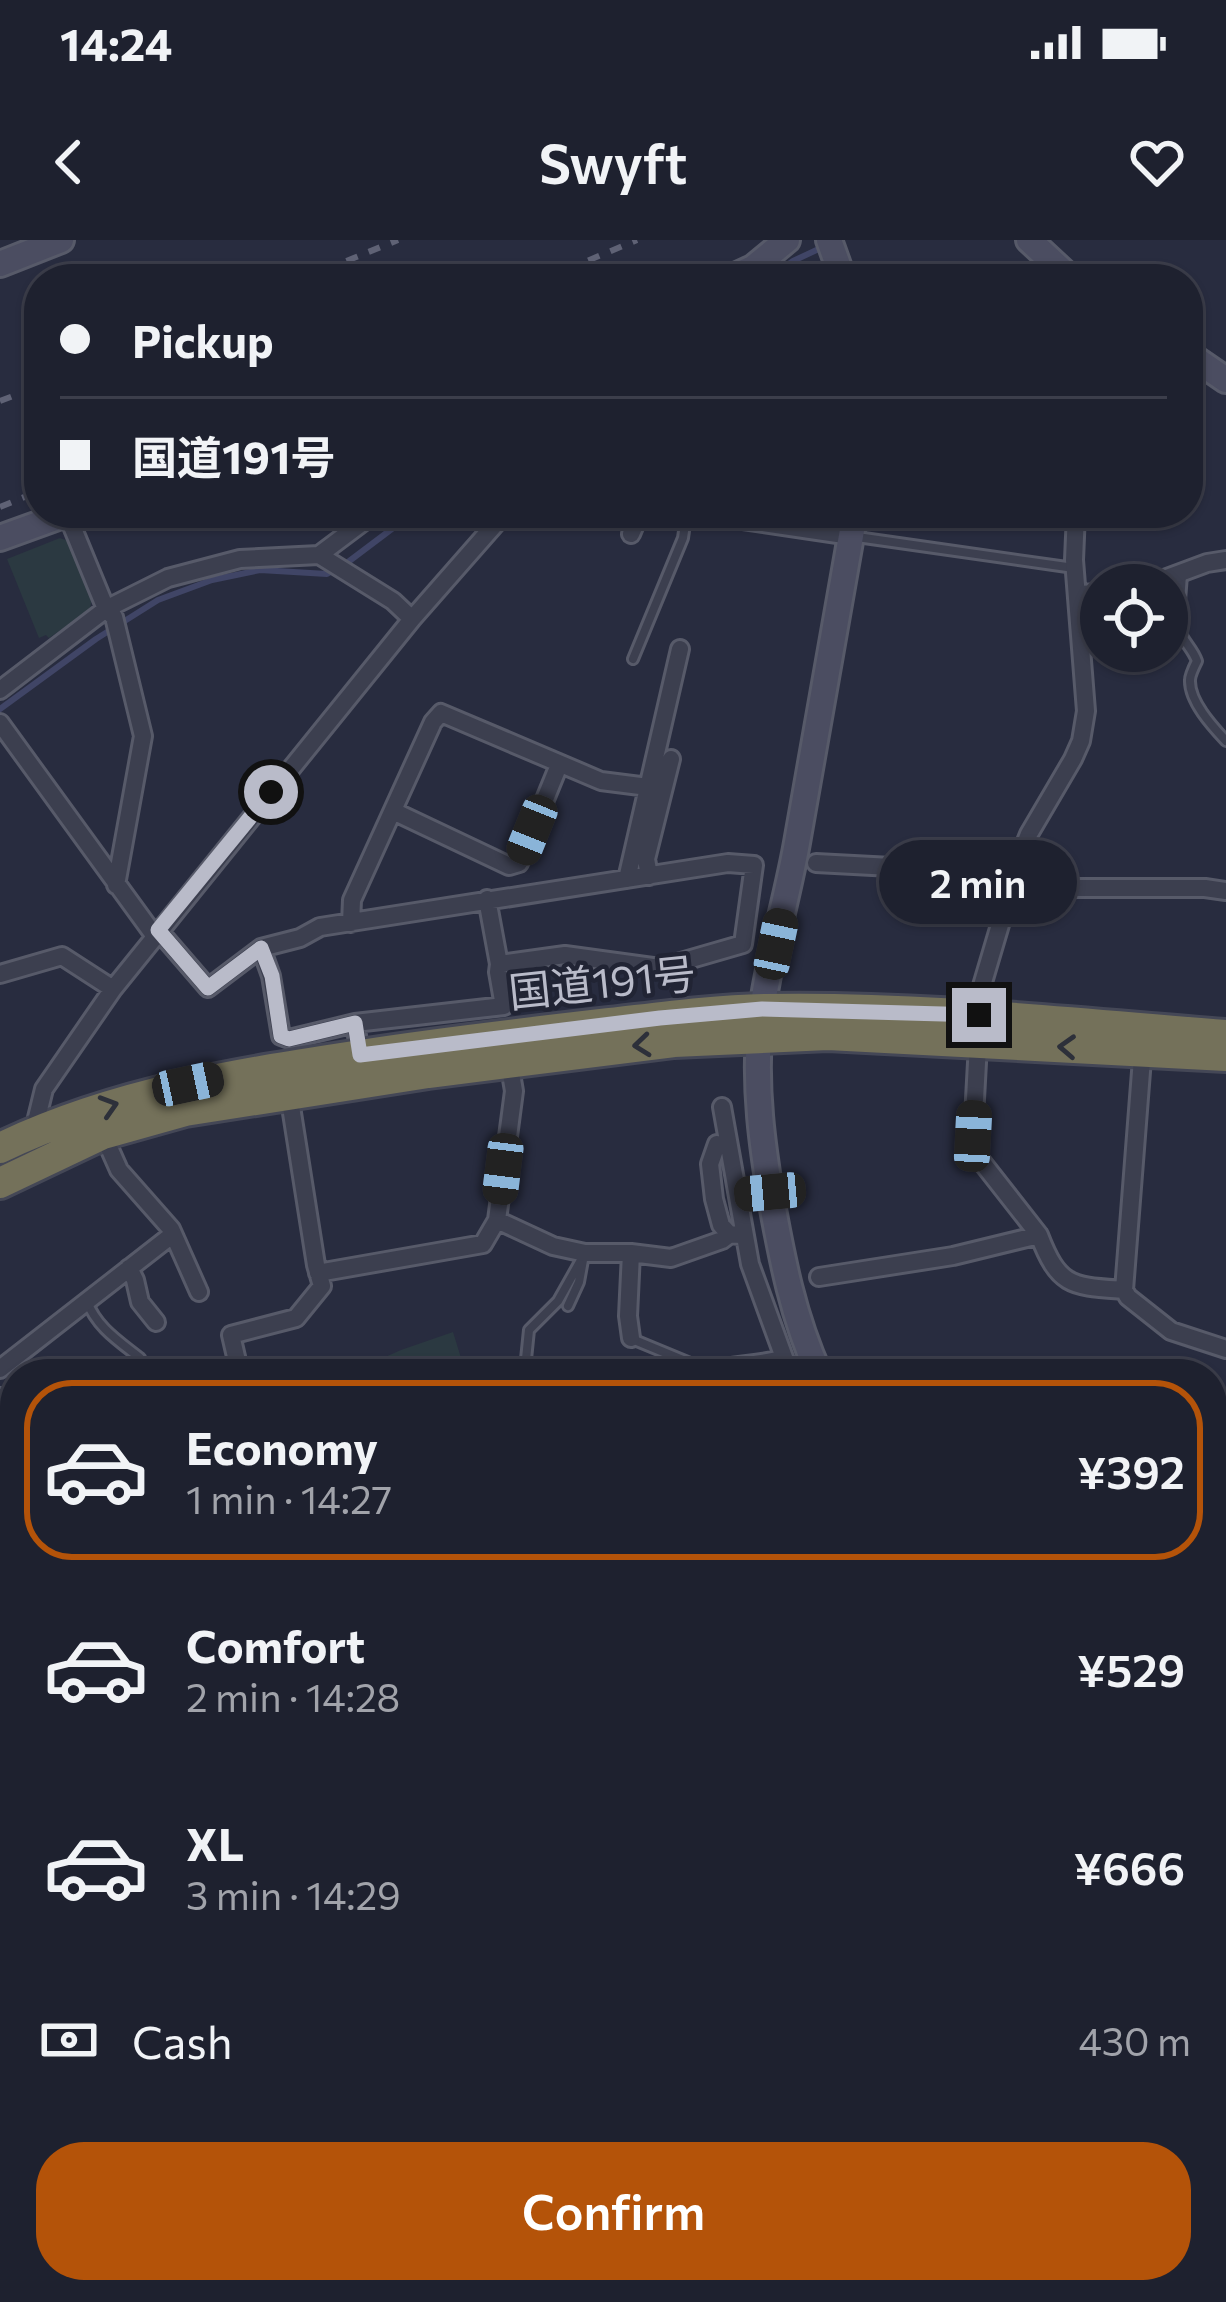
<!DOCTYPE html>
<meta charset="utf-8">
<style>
:root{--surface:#1e212f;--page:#2b2e3b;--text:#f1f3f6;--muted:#a1a3aa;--line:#3c3e4b;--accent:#b45309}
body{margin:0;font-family:Commissioner,"Noto Sans JP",sans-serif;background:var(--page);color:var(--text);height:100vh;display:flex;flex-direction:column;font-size:45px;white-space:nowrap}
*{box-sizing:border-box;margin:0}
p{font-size:39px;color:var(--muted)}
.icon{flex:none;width:66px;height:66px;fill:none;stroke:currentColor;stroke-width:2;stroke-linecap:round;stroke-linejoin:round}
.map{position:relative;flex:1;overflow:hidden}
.drawer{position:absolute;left:0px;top:1119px;width:1227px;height:945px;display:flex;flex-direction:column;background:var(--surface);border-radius:48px 48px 0 0;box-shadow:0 3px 9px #0004,0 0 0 3px var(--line)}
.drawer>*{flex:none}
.banner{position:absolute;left:24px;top:24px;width:1179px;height:264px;border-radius:48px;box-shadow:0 3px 9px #0004,0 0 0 3px var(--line);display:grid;align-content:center;height:264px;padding:0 36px;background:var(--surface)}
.fabs{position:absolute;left:1080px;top:324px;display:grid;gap:24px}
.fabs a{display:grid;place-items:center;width:108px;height:108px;border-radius:50%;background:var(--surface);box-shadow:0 3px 9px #0004,0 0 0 3px var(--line);font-size:60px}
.end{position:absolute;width:54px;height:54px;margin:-27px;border:15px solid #b9bbc9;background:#111;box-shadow:0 0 0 6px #111}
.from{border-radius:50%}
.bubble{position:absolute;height:84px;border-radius:42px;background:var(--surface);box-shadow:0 3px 9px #0004,0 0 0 3px var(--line);font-size:39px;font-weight:600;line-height:84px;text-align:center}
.car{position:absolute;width:36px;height:72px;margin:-36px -18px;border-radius:15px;box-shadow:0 0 9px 3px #0007;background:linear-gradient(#222 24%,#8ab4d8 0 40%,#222 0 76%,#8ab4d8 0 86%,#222 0)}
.banner b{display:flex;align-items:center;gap:42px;height:114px;font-size:45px}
.banner b+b{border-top:3px solid var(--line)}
.banner i{width:30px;height:30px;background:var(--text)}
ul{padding:21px 0 0;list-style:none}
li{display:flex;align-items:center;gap:36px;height:180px;margin:0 24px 18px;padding:0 12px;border:6px solid transparent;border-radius:48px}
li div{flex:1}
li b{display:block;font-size:45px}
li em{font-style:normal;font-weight:600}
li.current{border-color:var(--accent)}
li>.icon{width:108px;height:108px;stroke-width:1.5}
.pay{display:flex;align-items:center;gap:30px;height:132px;padding:0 36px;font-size:45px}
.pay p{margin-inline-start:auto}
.cta{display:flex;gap:24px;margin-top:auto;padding:24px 36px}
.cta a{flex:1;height:138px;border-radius:48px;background:var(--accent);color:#fff;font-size:48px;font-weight:600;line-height:138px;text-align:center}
.status{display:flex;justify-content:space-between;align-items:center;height:84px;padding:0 60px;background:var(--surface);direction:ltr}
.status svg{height:33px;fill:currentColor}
header{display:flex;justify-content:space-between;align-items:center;height:156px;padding:0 36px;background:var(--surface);font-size:54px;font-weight:600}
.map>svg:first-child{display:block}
.green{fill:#2b3941}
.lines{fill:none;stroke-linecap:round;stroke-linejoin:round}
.stream{stroke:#404566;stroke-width:6}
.secondary-tunnel{stroke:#3e4154;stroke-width:24;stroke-dasharray:24 12;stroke-linecap:butt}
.lane-casing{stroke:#575a69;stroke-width:14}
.street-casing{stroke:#575a69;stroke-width:22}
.secondary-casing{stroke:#575a69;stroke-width:30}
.highway-casing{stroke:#444756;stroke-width:36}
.lane{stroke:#3c3f4f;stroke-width:8}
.street{stroke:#3c3f4f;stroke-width:16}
.secondary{stroke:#4b4d61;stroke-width:24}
.highway{stroke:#74715a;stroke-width:30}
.rail{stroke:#5f6275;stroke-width:6;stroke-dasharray:12 12;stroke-linecap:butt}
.oneway{stroke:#2d303a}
.route{stroke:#b9bbc9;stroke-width:15}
.labels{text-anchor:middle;stroke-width:9;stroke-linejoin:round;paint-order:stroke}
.street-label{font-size:42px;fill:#b9bbc9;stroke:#212434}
</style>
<div class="status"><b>14:24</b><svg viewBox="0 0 49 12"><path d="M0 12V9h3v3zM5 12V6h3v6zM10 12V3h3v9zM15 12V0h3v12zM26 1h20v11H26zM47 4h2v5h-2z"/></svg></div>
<header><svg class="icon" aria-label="back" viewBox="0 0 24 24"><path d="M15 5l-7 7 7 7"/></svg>Swyft<svg class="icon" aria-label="heart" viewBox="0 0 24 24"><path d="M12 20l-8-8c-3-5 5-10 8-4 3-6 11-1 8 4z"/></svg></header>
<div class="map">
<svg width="1226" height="2062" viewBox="0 0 1226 2062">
<rect width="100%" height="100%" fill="#282c3f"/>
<!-- green -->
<path class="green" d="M60,298l8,3 24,56 -2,13 -41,28 -3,-3 -7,3 -32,-79z
M453,1092l13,42h-119l54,-24z
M1226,1393v669h-1141l7,-13h1120v-655z"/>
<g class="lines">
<!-- stream -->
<path class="stream" d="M768,39l25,-18 30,-14
M0,469l96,-70 62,-39 54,-20 48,-10 67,4 21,-12 65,-49"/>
<!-- secondary-tunnel -->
<path class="secondary-tunnel" d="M1212,1525l14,12"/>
<defs>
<path id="lane" d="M857,297l217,31
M1182,335l-4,51c3,14 14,21 19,35 -2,4 -7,14 -7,19 -1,21 22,46 36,61
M633,419l50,-121 2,-14 8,-11
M87,1061c9,26 33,41 53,57
M568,1066l11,-24 4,-22
M632,1099l75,31
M509,1134l16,-5 4,-39 29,-29 27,-48
M0,1621l15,1"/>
<path id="street" d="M695,273l156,23
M67,274l39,95 8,8 29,119 -27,149
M631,294l9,-21
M319,315l56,-42
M1148,345l59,-22 19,-3
M1078,354l23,-1
M0,450l106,-81 62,-31 72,-19 79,-4 74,46 19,18
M0,483l154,212
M393,571l116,55 10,-3 40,-98
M816,623l151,8 68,17h170l21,3
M649,636l-3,-17 25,-100
M627,639l53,-230
M351,683l1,-23 81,-178 8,-9 160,68 47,6
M158,690l50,58 53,-40 39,-10 20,-11 408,-64 26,2 -11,79 -83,24 -95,-13 -66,9
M261,708l10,28 10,60 8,3 66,-16 5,32
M0,734l62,-18 51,33
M355,783l149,-17 -6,-34 1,-8 -12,-65
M722,867l28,157 40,110
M33,894l11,-45 69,-100 299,-370 93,-106
M103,894l16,36 52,59 28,63
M717,904l-7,20 4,35 7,26 8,9 11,1
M497,980l56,26 32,7h46l40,5 51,-18 8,-6
M1039,995l-65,-83 -1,-16 8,-147 40,-135 8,-20 44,-75 8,-18 5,-30 -12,-151 2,-47
M129,1028l6,12 5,22 16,20
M318,1033l165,-29 14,-24 17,-129 -5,-29
M819,1037l134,-21 86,-21c20,52 32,51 85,55l4,7 43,34 55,18
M1124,1050l19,-244
M631,1098l-3,-22 3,-63
M0,1129l172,-134
M240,1134l-9,-39 65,-17 26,-32 -6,-21 -27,-171
M698,1134c28,-10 58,-7 86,-16
M0,1157l15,19
M1212,1386l14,-2
M0,1402l15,-4
M0,1536l15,-2
M0,1835l15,1
M0,1912l15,1
M0,1986l15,5
M72,2056l1,-7"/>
<path id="secondary" d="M829,0l14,39
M1029,0l42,39
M0,24l61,-24
M729,39l24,-11 34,-28
M1188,114l38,26
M0,298l69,-25
M819,1134c-26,-57 -37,-115 -48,-176 -9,-54 -16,-108 -12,-163 6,-67 28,-132 39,-198 19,-108 38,-216 57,-324"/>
<path id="highway" d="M0,908c116,-56 241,-75 367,-94 78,-12 156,-21 234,-30 54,-6 109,-14 163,-15 154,-3 309,14 462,26
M0,943l103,-49 82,-23 243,-38 246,-31 154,-7 398,21"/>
</defs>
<!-- lane casing -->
<use href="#lane" class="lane-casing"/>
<!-- street casing -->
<use href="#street" class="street-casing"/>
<!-- secondary casing -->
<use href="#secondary" class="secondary-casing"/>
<!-- highway casing -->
<use href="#highway" class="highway-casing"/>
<!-- lane -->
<use href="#lane" class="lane"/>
<!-- street -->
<use href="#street" class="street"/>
<!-- secondary -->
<use href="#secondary" class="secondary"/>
<!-- highway -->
<use href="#highway" class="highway"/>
<!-- rail -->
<path class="rail" d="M302,39l96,-39
M544,39l93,-39
M0,161l39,-15
M0,267l39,-16"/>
</g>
<!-- one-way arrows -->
<defs><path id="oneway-chevron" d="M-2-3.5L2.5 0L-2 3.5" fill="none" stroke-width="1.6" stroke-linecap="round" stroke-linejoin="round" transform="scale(3)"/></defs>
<g class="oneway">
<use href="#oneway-chevron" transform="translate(642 805) rotate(174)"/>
<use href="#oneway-chevron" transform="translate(1067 807) rotate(-177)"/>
<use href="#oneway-chevron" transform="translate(109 866) rotate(-17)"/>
</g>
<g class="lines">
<!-- route -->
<path class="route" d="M271,552l-113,138 50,58 53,-40 11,28 9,60 8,3 66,-16 5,32 300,-37 102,-9 217,6"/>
</g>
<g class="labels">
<!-- street labels -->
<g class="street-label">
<text transform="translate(602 743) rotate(-6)" y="15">国道191号</text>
</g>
</g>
</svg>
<div class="fabs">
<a><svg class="icon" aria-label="locate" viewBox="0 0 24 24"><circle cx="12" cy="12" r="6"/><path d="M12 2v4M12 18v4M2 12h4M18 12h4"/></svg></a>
</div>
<i class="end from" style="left:271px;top:552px"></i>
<i class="end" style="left:979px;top:775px"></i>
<div class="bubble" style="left:879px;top:600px;width:198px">2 min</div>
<i class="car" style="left:532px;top:590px;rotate:202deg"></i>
<i class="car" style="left:776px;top:704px;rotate:12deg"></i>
<i class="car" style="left:188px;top:844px;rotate:78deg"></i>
<i class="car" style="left:973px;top:896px;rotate:3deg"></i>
<i class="car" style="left:503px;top:929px;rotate:187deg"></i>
<i class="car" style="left:770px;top:952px;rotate:265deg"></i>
<div class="banner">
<b><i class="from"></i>Pickup</b>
<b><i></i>国道191号</b>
</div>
<section class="drawer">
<ul>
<li class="current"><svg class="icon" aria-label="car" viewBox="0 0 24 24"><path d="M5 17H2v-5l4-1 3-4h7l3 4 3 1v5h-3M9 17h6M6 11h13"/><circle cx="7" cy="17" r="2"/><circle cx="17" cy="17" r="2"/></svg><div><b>Economy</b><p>1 min · 14:27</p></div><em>¥392</em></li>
<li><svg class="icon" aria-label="car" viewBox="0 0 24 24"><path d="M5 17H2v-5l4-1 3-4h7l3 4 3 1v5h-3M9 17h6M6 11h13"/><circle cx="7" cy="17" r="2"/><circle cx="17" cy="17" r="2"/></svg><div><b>Comfort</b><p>2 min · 14:28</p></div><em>¥529</em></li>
<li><svg class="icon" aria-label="car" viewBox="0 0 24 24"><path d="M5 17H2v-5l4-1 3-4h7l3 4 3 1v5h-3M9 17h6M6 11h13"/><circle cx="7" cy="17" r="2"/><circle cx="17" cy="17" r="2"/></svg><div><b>XL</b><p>3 min · 14:29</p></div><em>¥666</em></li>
</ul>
<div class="pay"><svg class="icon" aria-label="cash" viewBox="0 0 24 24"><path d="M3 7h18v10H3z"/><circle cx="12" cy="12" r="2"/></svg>Cash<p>430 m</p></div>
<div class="cta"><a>Confirm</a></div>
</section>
</div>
